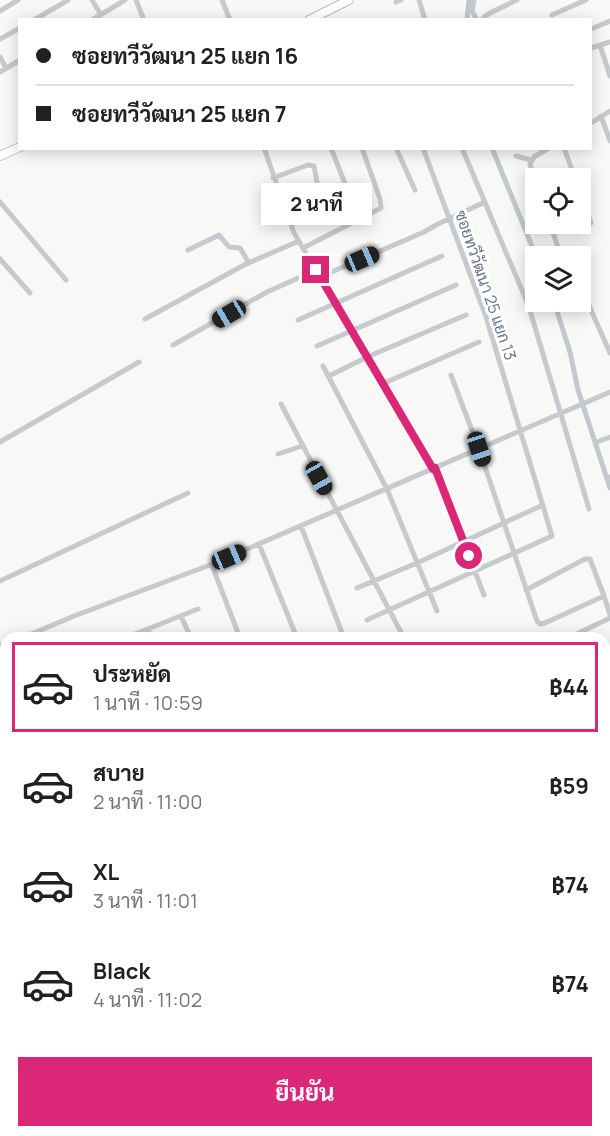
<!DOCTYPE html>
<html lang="th">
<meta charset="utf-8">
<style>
:root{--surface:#fff;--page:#f2f2f2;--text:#202124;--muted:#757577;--line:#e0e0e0;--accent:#db2777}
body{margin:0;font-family:Manrope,Sarabun,sans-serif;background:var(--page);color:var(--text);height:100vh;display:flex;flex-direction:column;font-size:22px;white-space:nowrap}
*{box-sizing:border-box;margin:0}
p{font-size:20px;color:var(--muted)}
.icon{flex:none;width:33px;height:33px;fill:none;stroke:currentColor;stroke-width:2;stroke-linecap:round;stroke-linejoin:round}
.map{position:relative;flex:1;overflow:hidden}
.details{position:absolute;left:0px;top:632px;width:610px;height:506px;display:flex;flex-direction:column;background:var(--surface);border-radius:18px 18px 0 0;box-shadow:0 3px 15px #0003}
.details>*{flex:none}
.banner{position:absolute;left:18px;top:18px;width:574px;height:132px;border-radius:0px;box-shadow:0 3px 15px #0003;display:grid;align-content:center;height:132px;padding:0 18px;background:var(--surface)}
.buttons{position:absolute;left:525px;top:168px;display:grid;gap:12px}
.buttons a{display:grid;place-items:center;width:66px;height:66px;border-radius:0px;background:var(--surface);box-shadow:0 3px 15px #0003;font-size:30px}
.end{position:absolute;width:27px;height:27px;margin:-14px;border:8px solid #db2777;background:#fff;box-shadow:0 0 0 3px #fff}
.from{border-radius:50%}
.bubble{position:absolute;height:42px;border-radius:0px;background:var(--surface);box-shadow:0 3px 15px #0003;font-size:20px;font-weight:700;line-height:42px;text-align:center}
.car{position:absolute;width:18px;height:36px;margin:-18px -9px;border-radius:8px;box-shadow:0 0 4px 2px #0007;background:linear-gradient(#222 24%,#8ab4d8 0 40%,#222 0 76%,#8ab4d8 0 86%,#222 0)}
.banner b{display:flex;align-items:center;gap:21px;height:57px;font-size:22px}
.banner b+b{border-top:2px solid var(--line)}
.banner i{width:15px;height:15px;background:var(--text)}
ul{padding:10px 0 0;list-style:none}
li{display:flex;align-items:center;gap:18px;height:90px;margin:0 12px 9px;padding:0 6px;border:3px solid transparent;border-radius:0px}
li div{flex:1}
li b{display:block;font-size:22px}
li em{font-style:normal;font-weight:700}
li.current{border-color:var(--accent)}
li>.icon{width:54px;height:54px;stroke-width:1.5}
.button{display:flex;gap:12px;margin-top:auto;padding:12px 18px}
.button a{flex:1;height:69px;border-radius:0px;background:var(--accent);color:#fff;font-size:24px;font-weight:700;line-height:69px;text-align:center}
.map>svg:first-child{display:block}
.built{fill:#e6e7e7}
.green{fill:#d9e0d7}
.wetland{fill:url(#wetland-marsh)}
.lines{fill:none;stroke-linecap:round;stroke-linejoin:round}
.canal{stroke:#c1c9cf;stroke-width:5}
.secondary-casing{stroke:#b8bcc2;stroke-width:10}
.street{stroke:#c6c9cd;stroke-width:5}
.secondary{stroke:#fff;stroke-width:8}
.route{stroke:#db2777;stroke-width:8}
.labels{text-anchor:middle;stroke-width:6;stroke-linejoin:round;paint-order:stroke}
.street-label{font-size:16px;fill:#677587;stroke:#fff}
</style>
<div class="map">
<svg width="610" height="1136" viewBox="0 0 610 1136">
<defs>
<pattern id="wetland-marsh" width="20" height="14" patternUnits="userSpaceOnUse" patternTransform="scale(1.5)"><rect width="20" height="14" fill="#d9e0d7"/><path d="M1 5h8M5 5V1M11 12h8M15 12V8" fill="none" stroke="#b4bab4"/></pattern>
</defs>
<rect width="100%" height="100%" fill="#f8f8f6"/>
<!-- built -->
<path class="built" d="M6,869v124l-6,3v-124z"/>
<!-- green -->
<path class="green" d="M115,1131h52l-14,5h-52z"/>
<!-- wetland -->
<path class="wetland" d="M0,798l6,6v65l-6,3z
M610,1096v40h-19l-2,-5h15l1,-34z"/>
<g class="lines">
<!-- canal -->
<path class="canal" d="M467,20l2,-20
M492,148l44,108
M554,302l16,50 8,38 32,98
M568,638l42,-20
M0,783l6,7
M604,964l6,-2"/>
<defs>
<path id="secondary" d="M309,20l40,-20
M0,156l20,-9
M0,755l6,7
M604,937l6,-2
M604,948l6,-2
M604,977l6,-2
M604,995l6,-2
M338,1131l5,5
M347,1131l5,5
M55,1136l13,-5
M87,1136l13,-5
M162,1136l14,-5
M199,1136l14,-5"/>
</defs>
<!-- secondary casing -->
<use href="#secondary" class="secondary-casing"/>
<!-- street -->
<path class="street" d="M92,0l9,15
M136,0l8,20
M222,0l8,20
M419,0l6,20
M474,0l-2,11 5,9
M396,2l5,-2
M0,11l18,-11
M552,15l34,-15
M34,20l34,-20
M92,20l33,-20
M481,20l7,-6 29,-14
M591,29l19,-8
M0,39l20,-11
M600,45l10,31
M591,48l19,-6
M0,57l6,11
M0,72l20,-12
M601,116l9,25
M591,123l19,-12
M264,148l30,85 139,236
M331,148l20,51
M396,148l19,42
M462,148l67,159 60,202
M564,148l11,30
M516,156l15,4
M273,178l35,-13 6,1 5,27 2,24
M536,184l-6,-20 4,-7 15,-9
M580,193l11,30
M0,202l66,78
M550,224l11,32
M303,248l78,-40 -1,-9 -18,-51
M188,250l31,-15 10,12 11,1 9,15
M0,259l30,34
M320,277l104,-45 14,-8 47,-22
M580,296l7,5 23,52
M145,319l101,-55 53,-23
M298,320l144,-64
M173,345l94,-53 49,-22
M317,346l139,-61
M323,366l64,123 50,122
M451,375l28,74 58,172 3,3 5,-1 59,-27 -14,-37h-5l-59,31
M329,376l38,-19 99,-42
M382,384l97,-42
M281,404l123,234
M0,442l139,-80
M597,442l13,-5
M278,454l24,-8
M435,468l49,127
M609,477h1
M301,526l43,112
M259,544l38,94
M210,565l3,3 27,70
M0,581l188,-88
M357,588l60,-25 126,-58
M604,596l6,19
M181,616l10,22
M367,620l185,-84 -66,-219 -63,-169
M148,629l4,9
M22,638l52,-22 136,-51 400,-173
M125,638l73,-29
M0,646l6,-2
M0,695l6,-3
M604,717l2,-2
M604,752l6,-4
M604,786l6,-3
M604,803l6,14
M604,844l6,-3
M604,913l6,10
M0,1014l6,-4
M0,1024l6,-1
M604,1029l5,-2
M604,1036l4,10
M0,1068l6,-3
M604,1079l6,-2
M363,1131l4,5
M487,1131l1,5
M414,1136l14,-5
M520,1136l14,-5"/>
<!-- secondary -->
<use href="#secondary" class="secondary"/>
</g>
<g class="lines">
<!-- route -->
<path class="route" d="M316,270l117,199 2,-1 34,88"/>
</g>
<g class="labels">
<!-- street labels -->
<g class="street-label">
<text transform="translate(486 285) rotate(71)" y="6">ซอยทวีวัฒนา 25 แยก 13</text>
</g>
</g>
</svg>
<div class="buttons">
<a><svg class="icon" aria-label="locate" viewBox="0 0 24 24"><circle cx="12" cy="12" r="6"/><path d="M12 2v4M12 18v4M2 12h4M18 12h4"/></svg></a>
<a><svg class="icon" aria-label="layers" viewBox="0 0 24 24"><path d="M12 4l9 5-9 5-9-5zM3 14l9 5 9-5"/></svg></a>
</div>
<i class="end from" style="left:469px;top:556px"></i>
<i class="end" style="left:316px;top:270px"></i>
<div class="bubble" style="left:261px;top:183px;width:111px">2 นาที</div>
<i class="car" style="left:362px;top:259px;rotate:67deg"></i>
<i class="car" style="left:229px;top:314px;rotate:240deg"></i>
<i class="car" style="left:479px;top:449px;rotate:162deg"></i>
<i class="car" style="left:319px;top:478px;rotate:151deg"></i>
<i class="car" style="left:229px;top:557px;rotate:67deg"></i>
<div class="banner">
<b><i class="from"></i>ซอยทวีวัฒนา 25 แยก 16</b>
<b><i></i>ซอยทวีวัฒนา 25 แยก 7</b>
</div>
<section class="details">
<ul>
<li class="current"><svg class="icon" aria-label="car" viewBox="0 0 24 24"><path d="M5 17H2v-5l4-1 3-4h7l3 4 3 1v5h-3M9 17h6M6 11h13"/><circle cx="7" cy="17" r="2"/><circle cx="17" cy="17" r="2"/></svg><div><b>ประหยัด</b><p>1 นาที · 10:59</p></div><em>฿44</em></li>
<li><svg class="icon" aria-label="car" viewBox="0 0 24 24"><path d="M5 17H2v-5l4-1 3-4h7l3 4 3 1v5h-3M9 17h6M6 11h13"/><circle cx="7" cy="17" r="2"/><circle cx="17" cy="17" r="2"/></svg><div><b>สบาย</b><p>2 นาที · 11:00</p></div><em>฿59</em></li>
<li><svg class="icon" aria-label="car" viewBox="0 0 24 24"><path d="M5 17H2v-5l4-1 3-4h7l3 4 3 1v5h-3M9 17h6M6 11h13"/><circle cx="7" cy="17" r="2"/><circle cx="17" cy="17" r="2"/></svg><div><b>XL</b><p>3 นาที · 11:01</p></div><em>฿74</em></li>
<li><svg class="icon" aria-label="car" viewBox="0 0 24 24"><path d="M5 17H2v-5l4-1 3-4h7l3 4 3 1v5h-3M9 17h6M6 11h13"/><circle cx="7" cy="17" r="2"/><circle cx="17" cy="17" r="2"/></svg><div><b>Black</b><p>4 นาที · 11:02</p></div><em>฿74</em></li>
</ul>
<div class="button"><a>ยืนยัน</a></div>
</section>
</div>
